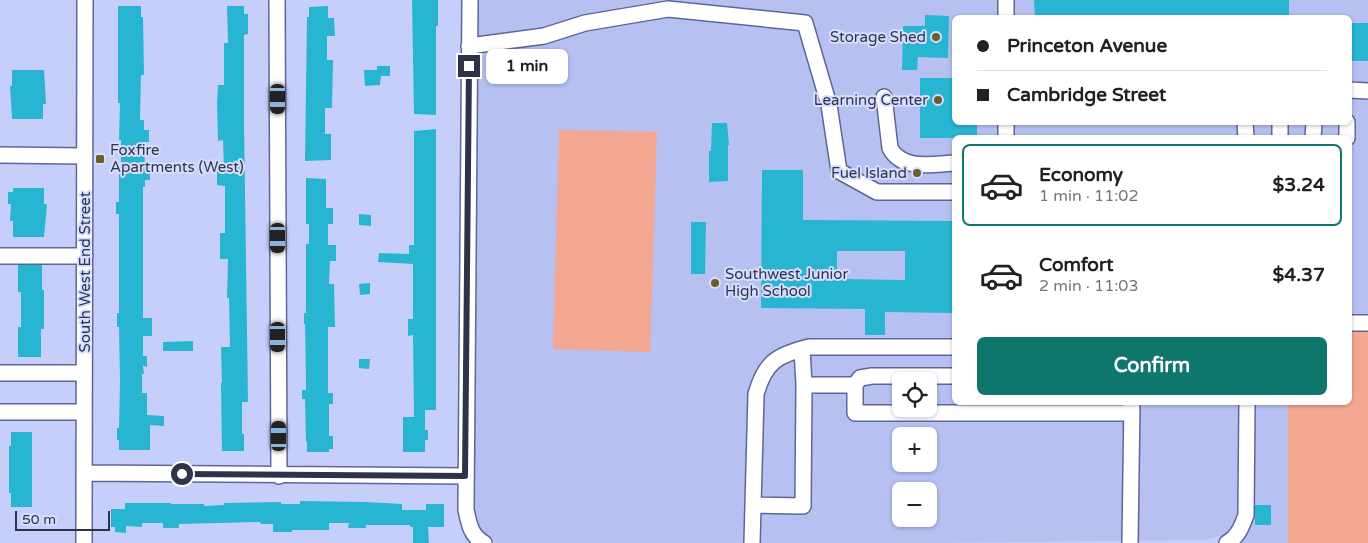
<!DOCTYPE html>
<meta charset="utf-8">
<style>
:root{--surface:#fff;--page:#f6f6f6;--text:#202124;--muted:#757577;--line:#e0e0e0;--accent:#0f766e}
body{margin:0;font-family:"Varela Round",sans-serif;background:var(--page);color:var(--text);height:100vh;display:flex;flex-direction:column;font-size:19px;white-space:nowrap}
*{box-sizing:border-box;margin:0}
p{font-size:16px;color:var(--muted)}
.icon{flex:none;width:28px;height:28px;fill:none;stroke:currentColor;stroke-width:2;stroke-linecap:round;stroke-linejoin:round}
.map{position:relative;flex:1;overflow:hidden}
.drawer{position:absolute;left:952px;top:135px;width:400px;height:270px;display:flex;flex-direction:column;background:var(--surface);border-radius:8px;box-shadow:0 1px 4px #0004}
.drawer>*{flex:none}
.hud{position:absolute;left:952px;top:15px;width:400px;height:110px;border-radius:8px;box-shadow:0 1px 4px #0004;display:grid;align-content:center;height:110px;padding:0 25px;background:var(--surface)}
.tools{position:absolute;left:892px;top:372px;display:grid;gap:10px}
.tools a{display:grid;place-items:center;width:45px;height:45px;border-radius:8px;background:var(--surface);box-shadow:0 1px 4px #0004;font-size:25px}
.scale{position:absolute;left:15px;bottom:12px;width:95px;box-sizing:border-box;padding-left:5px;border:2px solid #2f3349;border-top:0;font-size:14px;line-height:18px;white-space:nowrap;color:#2f3349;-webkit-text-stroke:4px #d6ddff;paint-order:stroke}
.end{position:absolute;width:22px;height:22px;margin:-11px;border:6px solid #2f3349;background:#fff;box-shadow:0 0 0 2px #fff}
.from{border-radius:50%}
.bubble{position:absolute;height:35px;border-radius:8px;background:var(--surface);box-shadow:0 1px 4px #0004;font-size:16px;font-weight:700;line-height:35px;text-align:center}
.car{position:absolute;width:15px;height:30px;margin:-15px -8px;border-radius:6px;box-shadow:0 0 4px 1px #0007;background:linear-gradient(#222 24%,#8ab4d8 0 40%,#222 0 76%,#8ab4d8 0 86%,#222 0)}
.hud b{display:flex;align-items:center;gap:18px;height:48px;font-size:19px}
.hud b+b{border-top:1px solid var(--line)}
.hud i{width:12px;height:12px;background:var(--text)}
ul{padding:9px 0 0;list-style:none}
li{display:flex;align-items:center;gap:15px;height:82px;margin:0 10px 8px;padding:0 15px;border:2px solid transparent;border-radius:8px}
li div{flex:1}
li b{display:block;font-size:19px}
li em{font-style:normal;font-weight:700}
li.current{border-color:var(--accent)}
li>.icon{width:45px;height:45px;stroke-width:1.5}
.action{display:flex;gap:10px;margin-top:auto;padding:10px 25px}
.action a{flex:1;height:58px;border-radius:8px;background:var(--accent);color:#fff;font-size:20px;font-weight:700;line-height:58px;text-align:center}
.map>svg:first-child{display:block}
.built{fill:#b6c0f1;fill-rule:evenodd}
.green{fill:#f4a791}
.building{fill:#27b5d2;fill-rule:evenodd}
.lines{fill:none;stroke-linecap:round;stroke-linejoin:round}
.minor-casing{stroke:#5e6698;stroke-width:18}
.minor{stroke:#fff;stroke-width:15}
.route{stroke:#2f3349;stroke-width:6}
.poi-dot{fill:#6a5e2a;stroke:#d6ddff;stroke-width:2}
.labels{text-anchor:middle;stroke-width:4;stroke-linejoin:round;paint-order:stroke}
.poi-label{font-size:15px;fill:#2f3349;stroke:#d6ddff;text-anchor:end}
.street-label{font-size:15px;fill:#2f3349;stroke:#d6ddff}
</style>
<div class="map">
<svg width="1368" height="543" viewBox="0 0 1368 543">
<rect width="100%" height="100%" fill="#c6cffc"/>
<!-- built -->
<path class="built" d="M477,0h891v543h-147l-1,-7 -16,4 -272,3h-435l-11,-8 -9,-10 -4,-17zM955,18h395v104h-395zM955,138h395v264h-395zM901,381h28v28h-28zM901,436h28v28h-28zM901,491h28v28h-28z"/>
<!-- green -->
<path class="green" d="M559,130l98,2 -7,220 -97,-3z
M1350,331h18v212h-80v-140l62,-1z"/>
<!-- building -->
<path class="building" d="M412,0h26v26h-2v89l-22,-1z
M1034,0h255v18h-254z
M118,6h23v11h2l1,58h-3l-1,45h4v10h5v12h-5l1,27h5v11h-5v7h-2v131h9v18h-9v20h4v11l-4,-1 1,8h-2v19h5v22l17,1v10l-14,-1v25h-31v-10h-2v-12h2l1,-47 -1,-54h-2v-14h2v-99h-3v-12h3v-37h2v-25h-2l1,-37h-2z
M227,6h17v8h4v20l-4,1v86l4,281h-6v32h2v17h-22l-1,-68h1l-1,-36h9l-1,-49h-2l1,-39h-8v-26h5v-47l-8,-1v-15h7l-1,-30 -5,1 -1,-38 1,-18h6v-42h4z
M328,6v12h6l1,18h-8v24h6l-1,48h-7v26h6v26l-26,1 2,-144h2v-10z
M925,15l24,1 -1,42 -30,-1 -1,13h-15l1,-44h22z
M1350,23h18v38h-18z
M377,66h13v10h-9l-1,9 -15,1 -1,-16h13z
M12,70h32l2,34h-3v15h-31l-2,-33h2z
M920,78h35v44h22v16h-57z
M712,123h15l2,22h-1v36l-19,1v-31h2z
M436,129v281h-11v20h3v10h-3v12h-22v-35h11l-1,-82 -5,1v-17h5v-55l-35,-2 1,-9 30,1v-9h5v-114z
M762,170h41v50l152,1v92l-70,-1v23h-20v-26l-104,-1zM837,251h68v29l-68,-1z
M306,178l20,1v29h7v16h-5v21h8v16h-6l-1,23h5l1,43h-7v66h5v11h-4v32h4v13h-4v3h-22v-10h-1l-1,-43h-3v-9h4v-10l-1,-56h-1v-11h2v-69h3v-20h-3z
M13,188h31v16h3l-3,33h-31v-16h-3l1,-17h-3v-12h5z
M359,214l12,1v11l-12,-1z
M691,222h15l-1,52h-14z
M18,265h24v25h2v39h-3v28h-23v-30h3v-35h-3z
M370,283v11l-10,1 -1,-11z
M193,341v10h-30v-9z
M359,359h11l-1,10 -10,-1z
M11,432h21v75h-21v-14h-2v-47h2z
M300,501l66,1 36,2v6h24v-6h18v23h-16l1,16h-16v-16h-3v-2h-44v3h-18l1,-5h-20v7h-37v2h-19v-8h-12l-1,-2 -81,2v4h-16v-5h-21v4l-16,-1v7l-11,-1v-5h-4v-18h14v-6h46v1h33v2l20,-1v-2l57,-1v2h19z
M1255,505h16v20h-16z"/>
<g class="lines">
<defs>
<path id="minor" d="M277,0l2,476
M470,0l-4,510c3,14 5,26 18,33
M1006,18v-18
M469,46l75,-10 41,-13 83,-14 137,14 24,82 10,66 38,21h78
M1350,90l18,1
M884,97l6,51c12,23 43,16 65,15
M1245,122l1,16
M1006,138v-16
M1280,138v-16
M1313,138l1,-16
M1347,138v-16
M0,155l85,1
M0,256h85
M1350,323h18
M802,349l2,36h51
M0,373h84
M955,376h-83l-12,2 -5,7v28h277
M0,412h84
M84,473l381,3
M753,505l50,1 1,-121
M84,543l1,-543
M752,543l4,-149c9,-32 21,-39 53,-47h146
M1130,543l2,-141
M1227,543c11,-6 15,-17 19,-28l1,-113"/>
</defs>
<!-- minor casing -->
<use href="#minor" class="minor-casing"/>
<!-- minor -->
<use href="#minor" class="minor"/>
</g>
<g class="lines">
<!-- route -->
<path class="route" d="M182,474l283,2 4,-410"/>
</g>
<!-- markers -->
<g class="poi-dot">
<circle cx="936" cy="37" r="5"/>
<circle cx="938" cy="100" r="5"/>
<rect x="95" y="154" width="10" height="10" rx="2.5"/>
<circle cx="917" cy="173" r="5"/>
<circle cx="715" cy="283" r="5"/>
</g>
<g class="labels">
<!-- poi labels -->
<g class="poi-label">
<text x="926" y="42">Storage Shed</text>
<text x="928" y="105">Learning Center</text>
<text x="110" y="155" text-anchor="start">Foxfire<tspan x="110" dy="17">Apartments (West)</tspan></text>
<text x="907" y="178">Fuel Island</text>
<text x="725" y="279" text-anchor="start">Southwest Junior<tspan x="725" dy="17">High School</tspan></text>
</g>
<!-- street labels -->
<g class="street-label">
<text transform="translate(85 272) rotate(-90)" y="5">South West End Street</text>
</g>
</g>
</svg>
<div class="tools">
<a><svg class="icon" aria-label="locate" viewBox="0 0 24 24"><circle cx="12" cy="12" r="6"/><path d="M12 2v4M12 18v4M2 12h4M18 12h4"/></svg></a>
<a>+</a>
<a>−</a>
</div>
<div class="scale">50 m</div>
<i class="end from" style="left:182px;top:474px"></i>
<i class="end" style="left:469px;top:66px"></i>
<div class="bubble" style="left:486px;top:49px;width:82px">1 min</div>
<i class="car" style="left:278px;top:99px;rotate:180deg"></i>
<i class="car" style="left:278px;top:238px;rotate:180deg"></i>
<i class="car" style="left:278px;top:337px;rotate:180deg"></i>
<i class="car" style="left:279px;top:436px;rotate:0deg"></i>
<div class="hud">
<b><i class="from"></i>Princeton Avenue</b>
<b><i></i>Cambridge Street</b>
</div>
<section class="drawer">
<ul>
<li class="current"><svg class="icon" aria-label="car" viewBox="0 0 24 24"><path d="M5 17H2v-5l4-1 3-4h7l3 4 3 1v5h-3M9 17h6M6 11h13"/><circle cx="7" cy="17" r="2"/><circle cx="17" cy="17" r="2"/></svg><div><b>Economy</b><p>1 min · 11:02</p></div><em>$3.24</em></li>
<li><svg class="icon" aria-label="car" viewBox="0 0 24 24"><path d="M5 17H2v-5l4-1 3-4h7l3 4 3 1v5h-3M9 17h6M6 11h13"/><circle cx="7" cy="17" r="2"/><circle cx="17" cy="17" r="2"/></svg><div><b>Comfort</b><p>2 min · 11:03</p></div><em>$4.37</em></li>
</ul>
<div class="action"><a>Confirm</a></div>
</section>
</div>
